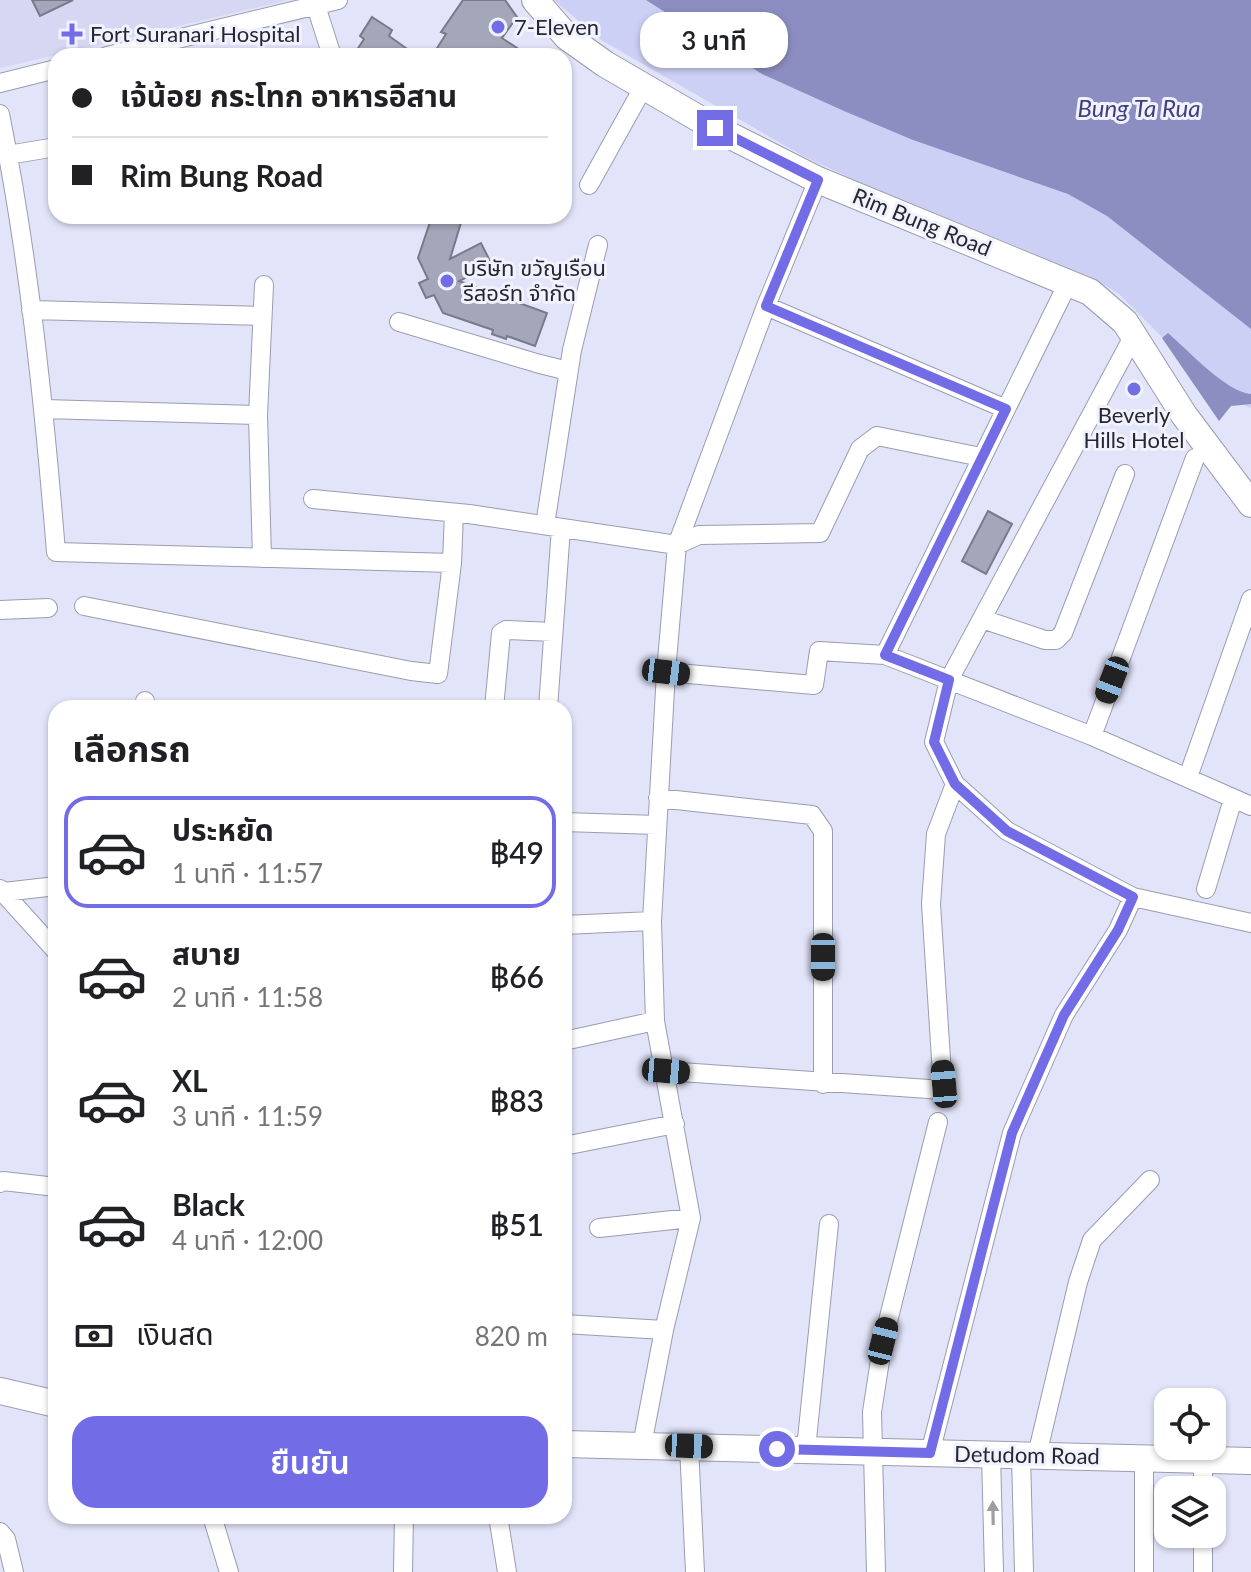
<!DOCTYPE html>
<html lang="th">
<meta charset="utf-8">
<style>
:root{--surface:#fff;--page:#f6f6f6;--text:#202124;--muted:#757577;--line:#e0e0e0;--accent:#736ce7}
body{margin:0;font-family:Lato,"Noto Sans Thai",sans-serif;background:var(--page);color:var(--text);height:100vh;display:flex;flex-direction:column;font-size:30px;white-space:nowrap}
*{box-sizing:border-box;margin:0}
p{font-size:26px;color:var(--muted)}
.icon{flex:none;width:44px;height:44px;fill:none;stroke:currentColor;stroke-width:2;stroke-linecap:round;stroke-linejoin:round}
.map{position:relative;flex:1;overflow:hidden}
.drawer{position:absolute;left:48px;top:700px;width:524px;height:824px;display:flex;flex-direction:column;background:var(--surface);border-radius:24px;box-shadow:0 2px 6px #0004}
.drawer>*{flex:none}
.hud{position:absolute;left:48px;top:48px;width:524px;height:176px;border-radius:24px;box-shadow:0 2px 6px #0004;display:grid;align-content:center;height:176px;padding:0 24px;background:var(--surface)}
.controls{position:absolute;left:1154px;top:1388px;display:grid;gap:16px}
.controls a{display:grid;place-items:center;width:72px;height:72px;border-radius:16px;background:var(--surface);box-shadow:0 2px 6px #0004;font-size:40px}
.end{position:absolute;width:36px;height:36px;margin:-18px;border:10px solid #736ce7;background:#fff;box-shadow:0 0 0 4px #fff}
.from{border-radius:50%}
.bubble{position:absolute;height:56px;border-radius:24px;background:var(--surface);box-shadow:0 2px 6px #0004;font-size:26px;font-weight:600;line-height:56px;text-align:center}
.car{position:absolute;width:24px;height:48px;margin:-24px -12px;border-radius:10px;box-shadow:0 0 6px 2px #0007;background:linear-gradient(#222 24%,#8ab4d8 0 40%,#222 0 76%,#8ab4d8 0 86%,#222 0)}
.hud b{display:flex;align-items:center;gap:28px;height:76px;font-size:30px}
.hud b+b{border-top:2px solid var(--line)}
.hud i{width:20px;height:20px;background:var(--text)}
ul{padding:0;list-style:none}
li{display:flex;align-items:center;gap:24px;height:112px;margin:0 16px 12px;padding:0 8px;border:4px solid transparent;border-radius:24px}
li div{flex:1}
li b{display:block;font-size:30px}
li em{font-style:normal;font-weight:600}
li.active{border-color:var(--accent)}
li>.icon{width:72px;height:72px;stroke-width:1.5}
h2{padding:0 24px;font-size:36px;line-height:96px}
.pay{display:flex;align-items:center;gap:20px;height:88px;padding:0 24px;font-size:30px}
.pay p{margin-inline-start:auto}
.cta{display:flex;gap:16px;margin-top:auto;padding:16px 24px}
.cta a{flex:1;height:92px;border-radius:24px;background:var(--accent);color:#fff;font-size:32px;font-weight:600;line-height:92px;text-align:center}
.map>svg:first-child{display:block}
.built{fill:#d5d7f3}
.green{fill:#cdd0f5}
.water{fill:#8c8ec1}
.building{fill:#a4a6b9;stroke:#787a8c;stroke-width:2}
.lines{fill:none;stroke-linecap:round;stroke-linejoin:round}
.street-casing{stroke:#9b9caf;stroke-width:20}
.secondary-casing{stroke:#9b9caf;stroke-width:28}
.street{stroke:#fff;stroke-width:18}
.secondary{stroke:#fff;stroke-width:26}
.oneway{fill:#9e9ea1}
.route{stroke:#736ce7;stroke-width:10}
.poi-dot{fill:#736ce7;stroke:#f1f2ff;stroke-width:3}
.labels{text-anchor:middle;stroke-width:6;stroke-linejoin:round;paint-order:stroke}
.poi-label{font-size:22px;fill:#27282f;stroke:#f1f2ff;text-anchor:start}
.street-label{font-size:22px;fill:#27282f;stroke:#f1f2ff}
.water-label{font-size:24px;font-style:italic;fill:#413f7f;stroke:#f1f2ff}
</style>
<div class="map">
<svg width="1251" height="1572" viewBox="0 0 1251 1572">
<rect width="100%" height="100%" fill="#e2e4f9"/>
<!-- built -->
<path class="built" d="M0,0h289l-289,68z"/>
<!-- green -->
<path class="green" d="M554,0h697v408l-32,-14 -100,-100 -28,-17 -232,-95 -56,-26 -202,-116z"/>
<!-- water -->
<path class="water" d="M646,0h605v329l-144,-113 -39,-22 -155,-54 -69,-29 -82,-37z
M1168,333c21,18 58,59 83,61v10l-20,2 -12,15 -57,-83z"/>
<!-- building -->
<path class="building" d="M32,0h41l-33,16z
M463,0h42l12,17 -15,21 27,18h-97l14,-22 -5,-2z
M372,17l20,13 -3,6 28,20h-64l11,-17 -4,-3z
M432,216h31l-13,43 31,-16 11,22 -33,16 88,32 -12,33 -28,-10 -1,3 -14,-5 1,-4 -50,-17 -9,-18 -8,3 -7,-15 9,-4 -10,-21z
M988,511l24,13 -26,50 -24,-13z"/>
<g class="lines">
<defs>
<path id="street" d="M316,6l16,50
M107,56l231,-56
M0,83l56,-14
M0,114c29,144 44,291 56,438l396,11
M8,155l48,-8
M589,185l55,-99
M766,306l240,103
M31,310l230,6
M399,322l134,40
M1134,335l-185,345 -15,62 21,42 52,47 126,66 118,26
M536,363l32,8
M44,409l214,6
M313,499l156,15 208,31 22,-10 121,-2 40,-84 17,-13 104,21
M545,525l27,-175 26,-105
M262,558l-4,-143 6,-130
M84,606l327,65 27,3 14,-111 2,-50
M0,610l48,-2
M982,619l63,21h11l7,-7 62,-159
M885,655l184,-374
M666,672l148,13 5,-34 66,4 207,81 159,70
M145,701v7
M494,708l7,-75 5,-3 47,2
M548,708l13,-180
M1092,736l103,-278
M1188,777l63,-178
M658,798l154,17 11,16v253
M564,822l93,3
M0,889l56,62
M1206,889l27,-90
M4,892l52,-6
M564,925l88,-4
M564,1041l91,-20
M666,1071l277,19 -12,-186 5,-70 19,-50
M564,1146l111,-22
M0,1183l3,-2 53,6
M599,1228l92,-10
M564,1324l100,6
M642,1445l22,-115 27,-112 -36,-197 -3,-100 14,-249 11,-127 89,-239 52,-126
M689,1446l6,126
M806,1449l23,-225
M930,1453l82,-320 52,-118 54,-85 15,-33
M991,1454l3,118
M1021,1455l3,117
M1037,1455l41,-173 14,-42 58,-60
M1203,1460v30
M212,1516l17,56
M498,1516l9,56
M0,1532l6,7 8,33
M1203,1534v38
M403,1572l1,-56
M876,1572l-4,-160 11,-71 55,-219
M1144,1572v-114"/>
<path id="secondary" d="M535,0l32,37 38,27 110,64 103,52 272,112 35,30 59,93 67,89
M0,1391l56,13
M564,1444l687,17"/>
</defs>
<!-- street casing -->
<use href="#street" class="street-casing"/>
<!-- secondary casing -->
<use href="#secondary" class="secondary-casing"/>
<!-- street -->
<use href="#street" class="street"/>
<!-- secondary -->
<use href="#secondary" class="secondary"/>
</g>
<!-- one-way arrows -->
<defs><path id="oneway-solid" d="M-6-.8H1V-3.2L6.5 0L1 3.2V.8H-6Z" transform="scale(2)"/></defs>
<use class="oneway" href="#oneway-solid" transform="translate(993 1513) rotate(-91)"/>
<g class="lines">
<!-- route -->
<path class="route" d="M715,128l103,52 -52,126 240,103 -121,246 64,25 -15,62 21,42 52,47 126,66 -15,33 -54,85 -52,118 -82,320 -153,-4"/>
</g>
<!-- markers -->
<g class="poi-dot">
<circle cx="498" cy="27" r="8"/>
<path d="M68 22h8v8h8v8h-8v8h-8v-8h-8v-8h8z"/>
<circle cx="447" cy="281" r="8"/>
<circle cx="1134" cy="389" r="8"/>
</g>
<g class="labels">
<!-- poi labels -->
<g class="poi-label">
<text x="514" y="35">7-Eleven</text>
<text x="90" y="42">Fort Suranari Hospital</text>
<text x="463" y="276">บริษัท ขวัญเรือน<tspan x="463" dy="25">รีสอร์ท จำกัด</tspan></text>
<text x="1134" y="423" text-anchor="middle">Beverly<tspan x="1134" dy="25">Hills Hotel</tspan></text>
</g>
<!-- street labels -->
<g class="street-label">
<text transform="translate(922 222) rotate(22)" y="8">Rim Bung Road</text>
<text transform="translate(1027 1455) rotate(1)" y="8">Detudom Road</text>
</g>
<!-- water labels -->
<g class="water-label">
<text x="1139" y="117">Bung Ta Rua</text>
</g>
</g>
</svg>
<div class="controls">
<a><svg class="icon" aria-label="locate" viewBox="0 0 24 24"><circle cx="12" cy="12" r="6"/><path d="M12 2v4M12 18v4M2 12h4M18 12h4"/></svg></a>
<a><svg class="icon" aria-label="layers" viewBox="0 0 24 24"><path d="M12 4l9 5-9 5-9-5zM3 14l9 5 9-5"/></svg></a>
</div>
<i class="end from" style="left:777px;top:1449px"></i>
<i class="end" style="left:715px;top:128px"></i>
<div class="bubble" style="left:640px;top:12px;width:148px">3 นาที</div>
<i class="car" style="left:666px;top:672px;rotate:97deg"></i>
<i class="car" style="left:1112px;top:680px;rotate:201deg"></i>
<i class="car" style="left:823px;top:957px;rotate:180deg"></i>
<i class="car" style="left:666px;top:1071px;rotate:95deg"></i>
<i class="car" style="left:944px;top:1084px;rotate:355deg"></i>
<i class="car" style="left:883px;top:1341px;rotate:14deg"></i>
<i class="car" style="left:689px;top:1446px;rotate:92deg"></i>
<div class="hud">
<b><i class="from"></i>เจ้น้อย กระโทก อาหารอีสาน</b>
<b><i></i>Rim Bung Road</b>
</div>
<section class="drawer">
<h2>เลือกรถ</h2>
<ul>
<li class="active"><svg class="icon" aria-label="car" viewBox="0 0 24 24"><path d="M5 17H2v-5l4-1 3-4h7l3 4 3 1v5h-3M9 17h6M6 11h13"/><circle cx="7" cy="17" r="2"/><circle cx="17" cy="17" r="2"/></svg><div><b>ประหยัด</b><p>1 นาที · 11:57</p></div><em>฿49</em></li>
<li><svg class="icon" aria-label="car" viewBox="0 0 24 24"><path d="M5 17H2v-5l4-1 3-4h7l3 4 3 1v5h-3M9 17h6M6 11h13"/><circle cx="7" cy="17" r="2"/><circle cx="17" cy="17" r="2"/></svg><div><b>สบาย</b><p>2 นาที · 11:58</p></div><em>฿66</em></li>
<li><svg class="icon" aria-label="car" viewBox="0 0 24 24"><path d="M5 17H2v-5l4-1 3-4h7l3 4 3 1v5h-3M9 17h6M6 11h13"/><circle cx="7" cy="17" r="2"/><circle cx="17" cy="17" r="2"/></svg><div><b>XL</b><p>3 นาที · 11:59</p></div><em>฿83</em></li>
<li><svg class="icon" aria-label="car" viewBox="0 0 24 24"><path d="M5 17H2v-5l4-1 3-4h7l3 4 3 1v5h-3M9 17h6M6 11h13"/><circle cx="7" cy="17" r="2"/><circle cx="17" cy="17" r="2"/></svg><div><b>Black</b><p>4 นาที · 12:00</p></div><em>฿51</em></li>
</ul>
<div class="pay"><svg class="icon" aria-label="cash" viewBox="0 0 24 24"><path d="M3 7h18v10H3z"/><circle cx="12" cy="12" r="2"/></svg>เงินสด<p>820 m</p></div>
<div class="cta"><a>ยืนยัน</a></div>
</section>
</div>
